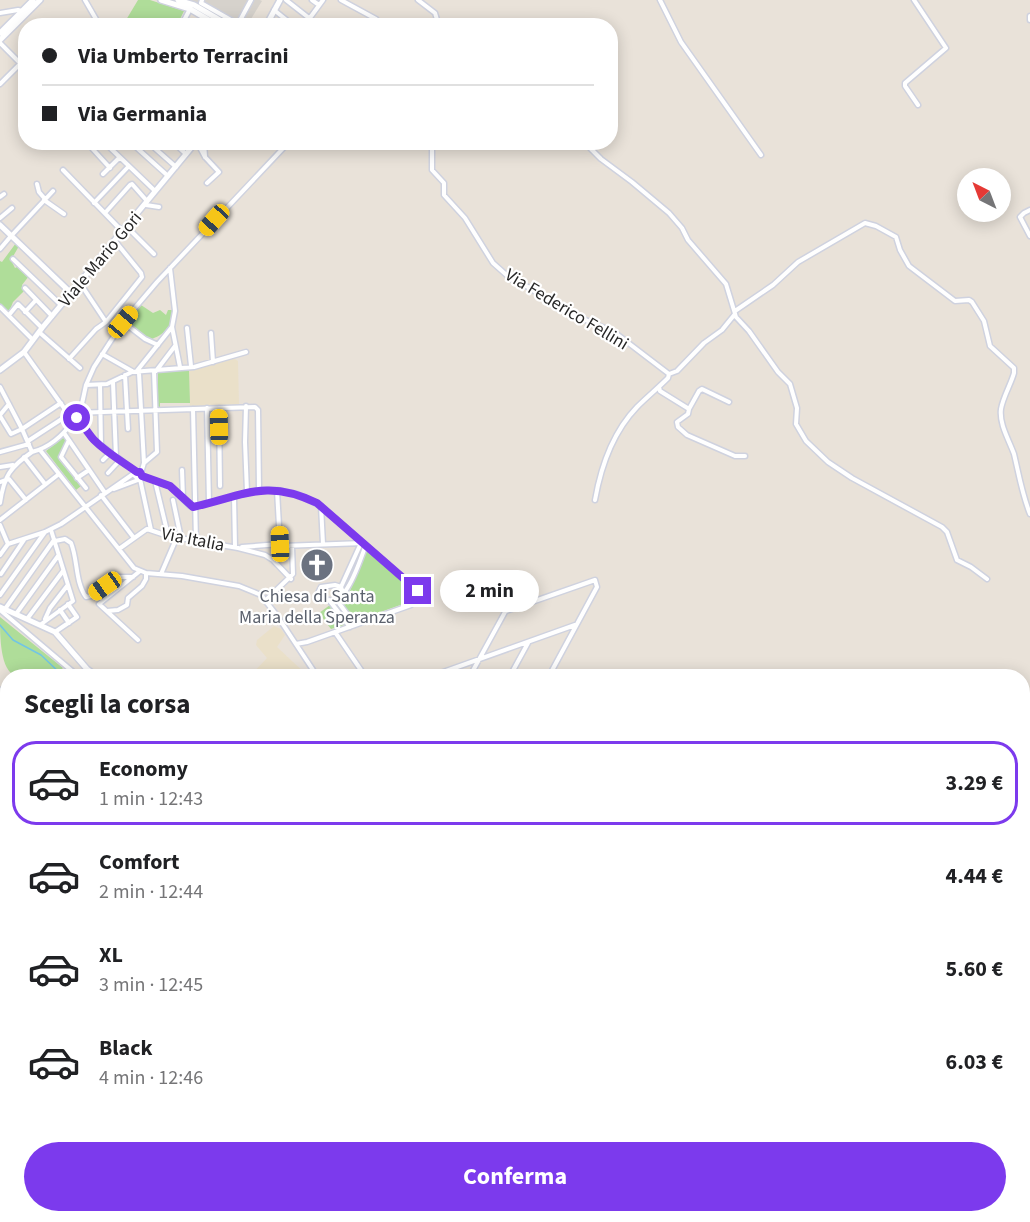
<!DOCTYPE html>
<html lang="it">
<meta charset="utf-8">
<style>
:root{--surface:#fff;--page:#f6f6f6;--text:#202124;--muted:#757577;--line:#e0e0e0;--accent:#7c3aed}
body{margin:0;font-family:"Source Sans 3",sans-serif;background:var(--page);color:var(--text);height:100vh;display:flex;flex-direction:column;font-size:22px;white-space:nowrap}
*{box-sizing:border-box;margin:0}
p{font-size:20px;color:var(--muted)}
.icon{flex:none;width:33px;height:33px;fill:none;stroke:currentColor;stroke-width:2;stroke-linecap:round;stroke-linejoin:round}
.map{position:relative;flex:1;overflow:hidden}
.sheet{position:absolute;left:0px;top:669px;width:1030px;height:554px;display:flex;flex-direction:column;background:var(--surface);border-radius:24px 24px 0 0;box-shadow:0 3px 15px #0003}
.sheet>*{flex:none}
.banner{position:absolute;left:18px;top:18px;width:600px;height:132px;border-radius:24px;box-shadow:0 3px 15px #0003;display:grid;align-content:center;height:132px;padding:0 24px;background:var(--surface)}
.needle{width:39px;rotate:318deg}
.tools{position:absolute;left:957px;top:168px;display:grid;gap:12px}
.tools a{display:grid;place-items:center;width:54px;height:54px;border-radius:50%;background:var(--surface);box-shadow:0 3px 15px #0003;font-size:30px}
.end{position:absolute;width:27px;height:27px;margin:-14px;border:8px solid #7c3aed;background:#fff;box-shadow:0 0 0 3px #fff}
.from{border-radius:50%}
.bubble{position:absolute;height:42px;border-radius:21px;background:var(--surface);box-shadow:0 3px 15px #0003;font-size:20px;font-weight:700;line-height:42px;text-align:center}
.car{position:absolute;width:18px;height:36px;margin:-18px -9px;border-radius:8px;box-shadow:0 0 4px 2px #0007;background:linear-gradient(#f5c518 24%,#345 0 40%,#f5c518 0 76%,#345 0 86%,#f5c518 0)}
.banner b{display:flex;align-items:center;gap:21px;height:57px;font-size:22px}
.banner b+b{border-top:2px solid var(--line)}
.banner i{width:15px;height:15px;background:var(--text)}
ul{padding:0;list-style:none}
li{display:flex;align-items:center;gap:18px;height:84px;margin:0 12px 9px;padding:0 12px;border:3px solid transparent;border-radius:24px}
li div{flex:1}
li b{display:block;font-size:22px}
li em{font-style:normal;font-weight:700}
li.on{border-color:var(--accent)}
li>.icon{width:54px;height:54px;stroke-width:1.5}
h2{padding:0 24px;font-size:27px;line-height:72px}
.action{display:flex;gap:12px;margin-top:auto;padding:12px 24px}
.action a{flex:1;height:69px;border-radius:36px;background:var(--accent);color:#fff;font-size:24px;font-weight:700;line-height:69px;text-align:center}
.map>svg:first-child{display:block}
.education{fill:#eae0c9}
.green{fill:#afdd99}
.plaza{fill:#d6d2cc}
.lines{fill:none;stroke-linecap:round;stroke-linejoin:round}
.stream{stroke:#72c5e5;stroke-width:1.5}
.street-casing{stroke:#cfd2df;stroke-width:7}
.secondary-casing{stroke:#cfd2df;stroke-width:8}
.street{stroke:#fff;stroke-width:4}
.secondary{stroke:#fff;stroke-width:5}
.route{stroke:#7c3aed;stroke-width:8}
.labels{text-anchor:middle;stroke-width:4.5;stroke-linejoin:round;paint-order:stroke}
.street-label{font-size:18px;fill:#272727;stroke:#fff}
.worship-label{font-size:18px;fill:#5b616d;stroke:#fff}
</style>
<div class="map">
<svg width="1030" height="1222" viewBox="0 0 1030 1222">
<rect width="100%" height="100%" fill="#e9e2d9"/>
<!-- education -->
<path class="education" d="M233,358l5,3 1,44 -49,2 -1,-37z
M274,626l7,3 4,6 -8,12 31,29h-58l17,-18 -11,-13 1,-5z"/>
<!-- green -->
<path class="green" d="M138,0h12l34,11 -7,14h-54z
M16,243l3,3 -8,14 4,8 4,-2 10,10 -7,9 2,6 -11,11 -4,10 -9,-8v-43l2,1z
M141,305l12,8 7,-3 6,5 2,-5h6c-2,15 -7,23 -22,29l-7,-3 -18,-13v-3z
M186,368l3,2 1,33h-30v4h-2v-34z
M64,437l2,6 -7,17 22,26 -5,4 -30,-39z
M366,550l49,43 -9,10 -51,18 -13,-19 6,-6z
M330,605l14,20 -13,4 -12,-16z
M0,617l63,51 -8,8c-12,0 -27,3 -39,0 -16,-5 -16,-40 -16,-59z
M7,805l1,410h219l6,7h-233v-412z"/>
<!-- plaza -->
<path class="plaza" d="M189,0h71l2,1 -11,18 -3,-1 -4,8 -14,-1 -43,-22z"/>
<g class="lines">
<!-- stream -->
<path class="stream" d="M0,625l13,15 28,15 22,21
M0,907l8,21
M166,1215l1,7
M263,1222l1,-7"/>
<defs>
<path id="street" d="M85,0l15,26
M202,0l-1,3 37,21
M286,0l23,18
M312,0l7,5
M341,0l35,19 6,7
M418,0l17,13 4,13
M660,0l21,42 80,113
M914,0l32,48 -41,35v3l13,19
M274,10l20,16
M0,13l18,-3 4,1
M1030,16v4
M181,26l9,-17
M237,26l14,-26
M304,26l19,-26
M0,43l20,20
M0,84l26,-26
M104,142l51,49
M173,142l13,12
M197,142l8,15 14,15 -12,11
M204,142l1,15
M432,142v28l12,13v12l21,23 28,45 18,16 19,9 27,20 57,24 55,42
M584,142l17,17 31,23 37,31 13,15 6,12 38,44 10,33 13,14 29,41 12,12 7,24 -1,16 10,17 22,21 24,16 90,49 5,5 10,28 14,7 16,12
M150,144l26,23
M84,145h5l21,23
M137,148l31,28
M182,150l2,-8
M63,170l59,61
M103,174l16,-16
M37,184l2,8 6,7
M0,197l4,-3
M44,200l20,14
M94,203l34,-36
M146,205l13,2
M1030,210l-6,3 -4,4 10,19
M105,213l25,-28 2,-1 15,17
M0,218l12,-10
M127,227l27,27
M13,234l40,-43
M0,249l11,-13
M13,259l48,46
M170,268l5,43 -3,16 8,40
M80,283l26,39
M25,288l27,28
M0,307l33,33
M735,311l38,-26 25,-23 67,-39 11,3 20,11 4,13 9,16 46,35 14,-1 3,2 12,19 6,25 24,22v5c-3,11 -11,24 -13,36 -2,15 8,31 13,45 5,21 8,40 16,60
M25,312l11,-12
M9,315l9,-11 24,24
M123,322l22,17 13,6
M187,328l4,38
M39,332l41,36
M211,333l2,29
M24,352l40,56 7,5
M102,354l30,17
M69,359l27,-30 10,-7 36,-45 -1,-4 -26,-32
M156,371l19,-25
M136,372l36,-45
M139,373l5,90 -3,10
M125,375l3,54
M113,382l3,75
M86,385l21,-1 25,-12 62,-5 52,-15
M100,385l1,60
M0,387l22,42 10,23c-22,15 -28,24 -32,51
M659,387l1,4 29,18 -1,5 -11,8 1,5 9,8 48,21h10
M246,406l-1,36 2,50
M207,408l2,95
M219,408l1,78
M193,409l3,132
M689,409l10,-18 3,-2 27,13
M73,413l182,-6 3,3 1,80
M80,413l6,-28 8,-18 29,-45 34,-40 132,-140
M0,415l9,-11
M68,415l-1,4 3,3 4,-1 2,-4
M0,416l11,18 11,-5 39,-26
M76,417l17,22 44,33
M64,433l41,60
M69,440l-8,17 25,31
M28,441l43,-28
M40,450l94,118 12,5 36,3 57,10 22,9 17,22 39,59
M0,452l29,-8
M32,452c16,-4 31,-16 40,-30
M24,457l21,27
M103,460l7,-7
M144,463l13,-11 -3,-81
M0,467l13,-2
M182,470l1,28
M108,473l12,-13
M142,476l-4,3 -4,-4 3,-3h3l2,4 28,10 20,20h6
M77,478l12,-8
M140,479l11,51
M155,481l13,54
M0,482l9,-3 17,21
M114,489l24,-9
M277,490l3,54
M101,495l33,43
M234,496l1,51
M173,500l8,38
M595,500c6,-34 17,-67 42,-93 10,-10 21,-19 31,-29l1,-4 8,-3 27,-28 18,-13 13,-16
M196,506l63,-16h18l20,4 24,12 97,85v6l-7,8 -104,37 -11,2
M321,506l2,38
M0,520l59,-46
M0,525l8,19
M55,541l10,-2 6,4c7,17 4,39 15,54l5,-1 28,-19h14
M242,547l38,-3 2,2 81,-3
M119,549l28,-20 21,7 70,12 27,7 8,5 18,19
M0,555l8,-11 37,-12 16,-8 75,-52
M1,574l23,-34
M161,574l16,-37
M341,587l20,-44
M343,593l-2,-6 -6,-2 -14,2 -3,6 1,3c26,21 40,-35 47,-51
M0,595l45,-63
M336,599l19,26
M266,600l27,-26 -1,-28
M329,600l21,27
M5,609l49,-69
M0,610l78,66
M60,610l9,13
M107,611l11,-1 9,-5 1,-7 14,-12 4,-7v-6
M506,611l89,-31 2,7 -48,89
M16,614l42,-58
M27,619l36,-48
M45,619l5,-11 17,-22
M40,625l33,-24 -22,-71
M55,632l22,-15 -9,-13
M335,632l30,44
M138,640l-39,-36 41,-33
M450,670l2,6
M432,676l143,-51
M470,676l46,-84
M510,676l18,-33
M0,690l8,6
M0,705l8,6
M0,735l8,-19
M0,751l2,9
M0,764l8,-14
M1023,822l7,2
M1023,1114l7,3
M433,1215l6,7"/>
<path id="secondary" d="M161,0l29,9 29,17
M178,0l16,5 36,21
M266,26l14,-26
M0,33l33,-33
M0,40l40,-40
M0,225l71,68
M0,370l24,-18 18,-24 154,-186
M0,607l55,25 32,37 9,7
M594,1215l4,7
M616,1215l13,7
M599,1216v-1"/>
</defs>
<!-- street casing -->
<use href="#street" class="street-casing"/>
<!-- secondary casing -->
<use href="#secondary" class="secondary-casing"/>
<!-- street -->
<use href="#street" class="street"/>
<!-- secondary -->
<use href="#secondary" class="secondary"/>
</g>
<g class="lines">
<!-- route -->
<path class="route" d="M77,418l-1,-1 -2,4c11,3 13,12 20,19 13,13 29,22 43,32h3l2,4 28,10 23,21c50,-11 73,-29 124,-4l101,88"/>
</g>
<!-- icons -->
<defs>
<symbol id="church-disc" viewBox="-11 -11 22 22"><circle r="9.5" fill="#6b7280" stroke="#fff"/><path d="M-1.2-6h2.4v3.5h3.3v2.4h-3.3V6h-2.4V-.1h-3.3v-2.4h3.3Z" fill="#fff"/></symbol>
</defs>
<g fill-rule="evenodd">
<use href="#church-disc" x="298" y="546" width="38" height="38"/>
</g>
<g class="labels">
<!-- street labels -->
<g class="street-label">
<text transform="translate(100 259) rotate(-50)" y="6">Viale Mario Gori</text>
<text transform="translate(567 309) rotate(31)" y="6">Via Federico Fellini</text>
<text transform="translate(193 539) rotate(11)" y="6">Via Italia</text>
</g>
<!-- worship labels -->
<g class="worship-label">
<text x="317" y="602">Chiesa di Santa<tspan x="317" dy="21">Maria della Speranza</tspan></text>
</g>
</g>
</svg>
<div class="tools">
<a><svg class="needle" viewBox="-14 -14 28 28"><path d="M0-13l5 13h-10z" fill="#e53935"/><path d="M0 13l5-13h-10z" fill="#757577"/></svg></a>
</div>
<i class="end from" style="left:77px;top:418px"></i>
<i class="end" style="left:418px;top:591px"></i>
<div class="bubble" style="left:440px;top:570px;width:99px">2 min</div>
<i class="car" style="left:214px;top:220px;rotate:222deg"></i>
<i class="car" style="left:123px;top:322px;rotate:40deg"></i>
<i class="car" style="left:219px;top:427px;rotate:359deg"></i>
<i class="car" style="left:280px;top:544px;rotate:358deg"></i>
<i class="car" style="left:105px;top:586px;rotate:235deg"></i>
<div class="banner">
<b><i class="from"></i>Via Umberto Terracini</b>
<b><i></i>Via Germania</b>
</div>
<section class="sheet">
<h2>Scegli la corsa</h2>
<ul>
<li class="on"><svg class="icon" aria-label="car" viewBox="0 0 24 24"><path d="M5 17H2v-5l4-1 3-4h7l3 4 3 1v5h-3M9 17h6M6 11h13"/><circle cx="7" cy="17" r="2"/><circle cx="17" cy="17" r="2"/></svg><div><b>Economy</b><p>1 min · 12:43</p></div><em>3.29 €</em></li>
<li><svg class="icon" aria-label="car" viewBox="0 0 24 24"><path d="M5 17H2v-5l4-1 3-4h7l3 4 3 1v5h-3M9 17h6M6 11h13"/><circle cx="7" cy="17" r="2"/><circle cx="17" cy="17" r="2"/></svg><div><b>Comfort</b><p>2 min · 12:44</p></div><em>4.44 €</em></li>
<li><svg class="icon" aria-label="car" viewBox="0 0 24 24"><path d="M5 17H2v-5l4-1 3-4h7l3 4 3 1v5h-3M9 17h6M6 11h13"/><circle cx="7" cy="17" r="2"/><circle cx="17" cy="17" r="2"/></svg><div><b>XL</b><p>3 min · 12:45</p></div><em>5.60 €</em></li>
<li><svg class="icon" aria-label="car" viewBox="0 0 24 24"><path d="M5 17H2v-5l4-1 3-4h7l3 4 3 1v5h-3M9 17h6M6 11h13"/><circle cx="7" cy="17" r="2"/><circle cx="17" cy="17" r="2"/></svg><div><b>Black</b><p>4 min · 12:46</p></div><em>6.03 €</em></li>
</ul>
<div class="action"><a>Conferma</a></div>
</section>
</div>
